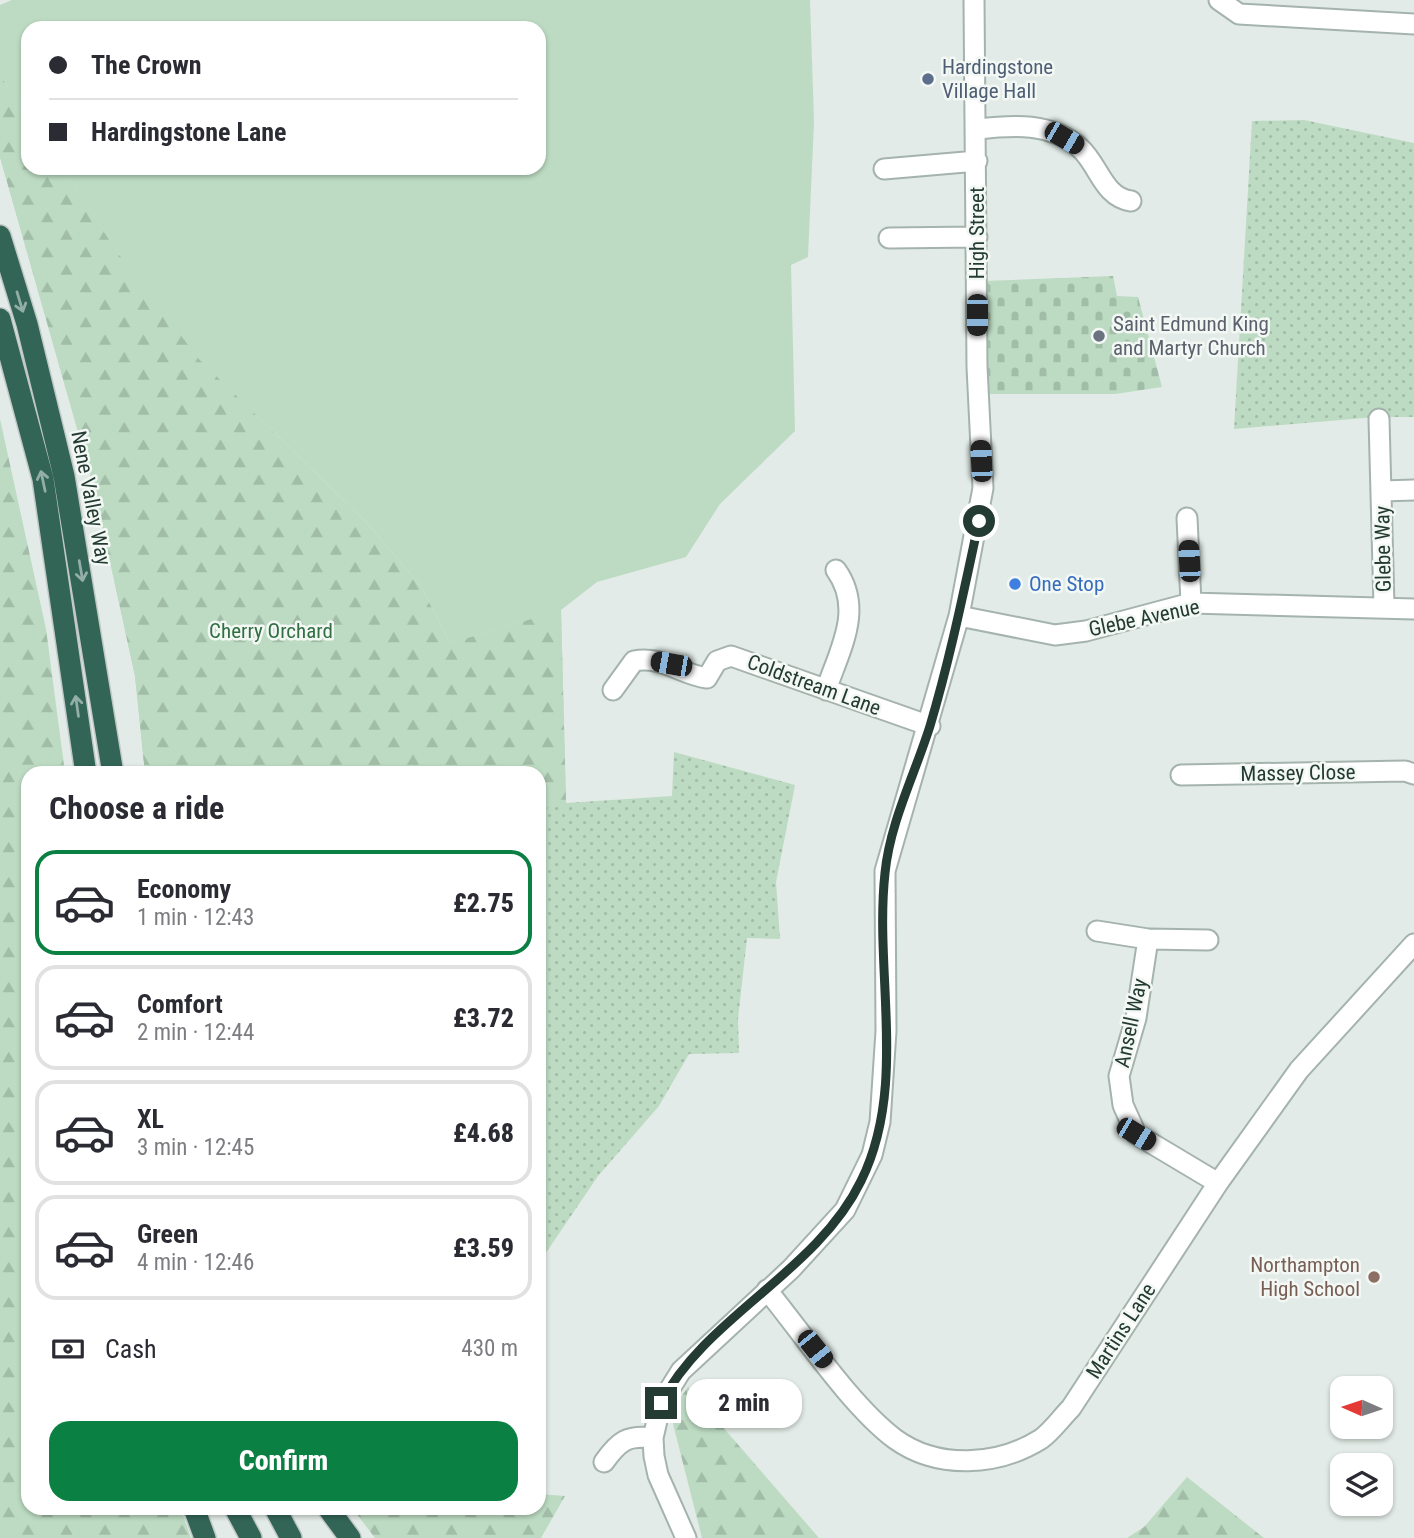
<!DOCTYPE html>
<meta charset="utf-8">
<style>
:root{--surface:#fff;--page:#f2f2f3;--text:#2b2b33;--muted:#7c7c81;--line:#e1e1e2;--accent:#0b8043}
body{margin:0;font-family:"Roboto Condensed",sans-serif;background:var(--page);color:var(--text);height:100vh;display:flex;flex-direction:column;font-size:26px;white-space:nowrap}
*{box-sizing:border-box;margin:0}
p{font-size:23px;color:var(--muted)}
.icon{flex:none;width:38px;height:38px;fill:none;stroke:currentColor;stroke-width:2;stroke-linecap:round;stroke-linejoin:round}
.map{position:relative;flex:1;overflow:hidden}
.drawer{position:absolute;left:21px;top:766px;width:525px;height:749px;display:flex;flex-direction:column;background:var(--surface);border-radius:21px;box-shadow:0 2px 5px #0004}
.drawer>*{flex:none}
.top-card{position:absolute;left:21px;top:21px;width:525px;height:154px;border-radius:21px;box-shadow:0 2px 5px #0004;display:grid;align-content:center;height:154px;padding:0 28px;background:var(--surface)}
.needle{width:46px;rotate:273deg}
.tools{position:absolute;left:1330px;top:1376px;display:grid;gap:14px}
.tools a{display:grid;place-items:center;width:63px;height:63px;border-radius:14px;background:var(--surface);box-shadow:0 2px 5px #0004;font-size:35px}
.end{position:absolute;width:32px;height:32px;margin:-16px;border:9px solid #243b33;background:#fff;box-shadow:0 0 0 4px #fff}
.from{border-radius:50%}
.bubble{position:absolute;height:49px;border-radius:21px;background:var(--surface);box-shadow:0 2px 5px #0004;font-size:23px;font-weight:800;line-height:49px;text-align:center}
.car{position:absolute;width:21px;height:42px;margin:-21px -10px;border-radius:9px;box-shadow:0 0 5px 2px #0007;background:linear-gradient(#222 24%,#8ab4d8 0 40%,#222 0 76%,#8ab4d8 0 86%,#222 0)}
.top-card b{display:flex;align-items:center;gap:24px;height:66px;font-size:26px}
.top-card b+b{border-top:2px solid var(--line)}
.top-card i{width:18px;height:18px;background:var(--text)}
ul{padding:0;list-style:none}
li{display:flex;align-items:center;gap:21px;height:105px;margin:0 14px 10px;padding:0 14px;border:4px solid var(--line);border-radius:21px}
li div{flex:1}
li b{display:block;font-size:26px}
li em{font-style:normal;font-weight:800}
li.active{border-color:var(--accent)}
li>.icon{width:63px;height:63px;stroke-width:1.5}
h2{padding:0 28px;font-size:32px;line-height:84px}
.pay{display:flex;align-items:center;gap:18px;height:77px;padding:0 28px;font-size:26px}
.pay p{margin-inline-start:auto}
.action{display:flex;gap:14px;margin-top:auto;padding:14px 28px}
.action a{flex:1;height:80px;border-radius:21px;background:var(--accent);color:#fff;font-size:28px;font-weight:800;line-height:80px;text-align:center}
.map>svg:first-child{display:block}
.green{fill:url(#green-dots)}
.forest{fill:url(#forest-firs)}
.cemetery{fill:url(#cemetery-stones)}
.pitch{fill:#bddbc2}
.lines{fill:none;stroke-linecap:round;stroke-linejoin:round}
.minor-casing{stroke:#a5b3ad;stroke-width:23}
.highway-casing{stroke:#c2c8c6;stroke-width:24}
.minor{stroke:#fff;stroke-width:19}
.highway{stroke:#326556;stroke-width:21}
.oneway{stroke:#92aea6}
.route{stroke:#243b33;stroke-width:9}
.service-dot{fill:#5c6f8a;stroke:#f3f8f5;stroke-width:2.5}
.worship-dot{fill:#6b7280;stroke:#f3f8f5;stroke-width:2.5}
.shop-dot{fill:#3f7fe0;stroke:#f3f8f5;stroke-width:2.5}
.education-dot{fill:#8d6e63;stroke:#f3f8f5;stroke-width:2.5}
.labels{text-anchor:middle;stroke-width:5;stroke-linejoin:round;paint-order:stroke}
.service-label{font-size:21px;fill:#4e5e75;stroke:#f3f8f5;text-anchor:start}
.street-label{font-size:21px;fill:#243b33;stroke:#f3f8f5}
.worship-label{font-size:21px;fill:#5b616d;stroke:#f3f8f5;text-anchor:start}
.shop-label{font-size:21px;fill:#366cbe;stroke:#f3f8f5;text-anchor:start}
.park-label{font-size:21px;fill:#316f43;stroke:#f3f8f5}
.education-label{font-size:21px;fill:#785e54;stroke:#f3f8f5;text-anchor:end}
</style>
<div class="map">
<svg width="1414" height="1538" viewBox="0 0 1414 1538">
<defs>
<pattern id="green-dots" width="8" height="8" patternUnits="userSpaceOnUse" patternTransform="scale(1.75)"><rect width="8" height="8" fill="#bddbc2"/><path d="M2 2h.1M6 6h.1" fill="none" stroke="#a2bda7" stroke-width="1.8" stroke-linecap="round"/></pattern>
<pattern id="forest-firs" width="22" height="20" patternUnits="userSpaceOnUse" patternTransform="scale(1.75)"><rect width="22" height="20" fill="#bddbc2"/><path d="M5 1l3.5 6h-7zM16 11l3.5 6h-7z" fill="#a2bda7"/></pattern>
<pattern id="cemetery-stones" width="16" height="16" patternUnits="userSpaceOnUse" patternTransform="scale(1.75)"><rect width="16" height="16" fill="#bddbc2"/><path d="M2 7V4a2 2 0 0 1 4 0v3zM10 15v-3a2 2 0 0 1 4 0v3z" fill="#a2bda7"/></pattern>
</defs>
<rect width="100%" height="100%" fill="#e2ebe7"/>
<!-- green -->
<path class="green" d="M0,75l28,42v51h34l56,85 332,390 111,-33 5,193 106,-7 2,-44 121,33 -19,97 4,57 -33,-1 -9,81 1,34 -50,1 -30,52 -61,70 -59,87v-489l-394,-1 -10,-97 -41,-188 -94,-331z
M1304,120l110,23v274h-38l-142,12 18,-308z"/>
<!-- forest -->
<path class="forest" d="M0,75l28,42v51h34l56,85 81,106 168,164 54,63 29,57 111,-33 5,193 -27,8v-37l-394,-1 -10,-97 -41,-188 -94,-331z
M0,419l46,210 19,144 -37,1v734l153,1 10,29h-191z
M688,1387l131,151h-117l-32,-126z
M1187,1477l77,61h-137l17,-11z
M539,1494l26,2 -24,42h-166l-22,-29 186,-1z"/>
<!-- cemetery -->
<path class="cemetery" d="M1113,276l4,20 21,1 24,90 -47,7h-128l-3,-113z"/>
<!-- pitch -->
<path class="pitch" d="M12,0h798l4,122 -6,135 -17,8 4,166 -75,73 -34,53 -89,25 -36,28 -111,33 -29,-57 -54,-63 -168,-164 -81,-106 -56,-85h477v-140h-511v89l-28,-42v-70z"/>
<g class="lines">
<defs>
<path id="minor" d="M1219,0l20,14 175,10
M977,129c36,-4 74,-7 103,19 19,17 23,49 51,53
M884,169l93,-8
M889,238l88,-1
M1379,419l5,187
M1382,491l32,-1
M1187,518l4,85
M959,616l96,19 31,-4 105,-28 223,6
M613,690l21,-29c27,-6 48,14 73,17l10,-17 14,-5 199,70
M826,690c14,-41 38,-81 10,-120
M1181,775l224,-4 9,3
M1097,931l51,8 60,1
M1148,939l-12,79 -17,58 4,29 13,29 82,49
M767,1290c36,44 84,116 128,149 43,31 103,27 146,0 11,-8 20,-21 30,-31l147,-225 81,-113 115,-126
M604,1462c15,-21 23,-27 49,-24
M686,1538l-28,-63 -4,-19 -1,-18 8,-35 20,-32 110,-102 54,-59 27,-55 8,-33 6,-91 -1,-160 74,-255 24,-128 -6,-121 -3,-367"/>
<path id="highway" d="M0,236l27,88 37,152 49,298
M0,319l43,160 43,295
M194,1508l11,30
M235,1508l16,30
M275,1508l16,30
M328,1508l22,30"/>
</defs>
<!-- minor casing -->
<use href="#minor" class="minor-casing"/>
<!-- highway casing -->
<use href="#highway" class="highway-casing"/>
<!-- minor -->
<use href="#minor" class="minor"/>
<!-- highway -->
<use href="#highway" class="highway"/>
</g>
<!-- one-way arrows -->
<defs><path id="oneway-shaft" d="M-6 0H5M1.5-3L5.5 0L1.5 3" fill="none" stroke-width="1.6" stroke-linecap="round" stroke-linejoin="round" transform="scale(1.75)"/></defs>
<g class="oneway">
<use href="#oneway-shaft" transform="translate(20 302) rotate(73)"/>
<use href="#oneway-shaft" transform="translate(43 481) rotate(-102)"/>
<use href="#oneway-shaft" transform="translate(81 571) rotate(80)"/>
<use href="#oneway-shaft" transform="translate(77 706) rotate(-98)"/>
</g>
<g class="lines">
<!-- route -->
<path class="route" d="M661,1403c45,-87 156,-131 200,-222 47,-95 13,-208 24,-308 5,-51 30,-99 45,-147 20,-67 34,-136 49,-205"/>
</g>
<!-- markers -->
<circle class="service-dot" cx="928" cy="79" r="7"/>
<circle class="worship-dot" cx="1099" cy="336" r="7"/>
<circle class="shop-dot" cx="1015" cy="584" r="7"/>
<circle class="education-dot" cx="1374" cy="1277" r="7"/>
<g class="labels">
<!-- service labels -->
<g class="service-label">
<text x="942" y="74">Hardingstone<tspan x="942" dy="24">Village Hall</tspan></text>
</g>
<!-- street labels -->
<g class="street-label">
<text transform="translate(977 233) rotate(-90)" y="7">High Street</text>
<text transform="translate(91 498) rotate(79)" y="7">Nene Valley Way</text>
<text transform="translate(1383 549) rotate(-91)" y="7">Glebe Way</text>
<text transform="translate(1144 618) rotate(-12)" y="7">Glebe Avenue</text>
<text transform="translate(814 685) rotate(20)" y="7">Coldstream Lane</text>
<text transform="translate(1298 773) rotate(-1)" y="7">Massey Close</text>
<text transform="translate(1131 1023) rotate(-78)" y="7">Ansell Way</text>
<text transform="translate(1121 1331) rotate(-57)" y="7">Martins Lane</text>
</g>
<!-- worship labels -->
<g class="worship-label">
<text x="1113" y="331">Saint Edmund King<tspan x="1113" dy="24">and Martyr Church</tspan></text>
</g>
<!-- shop labels -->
<g class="shop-label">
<text x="1029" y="591">One Stop</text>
</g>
<!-- park labels -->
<g class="park-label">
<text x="271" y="638">Cherry Orchard</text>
</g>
<!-- education labels -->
<g class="education-label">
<text x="1360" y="1272">Northampton<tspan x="1360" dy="24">High School</tspan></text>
</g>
</g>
</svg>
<div class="tools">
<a><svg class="needle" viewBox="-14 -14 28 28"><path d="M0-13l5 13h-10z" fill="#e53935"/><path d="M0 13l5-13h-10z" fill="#7c7c81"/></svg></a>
<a><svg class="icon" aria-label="layers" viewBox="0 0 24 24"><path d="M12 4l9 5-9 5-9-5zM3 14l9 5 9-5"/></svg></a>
</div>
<i class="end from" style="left:979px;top:521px"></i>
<i class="end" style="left:661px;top:1403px"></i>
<div class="bubble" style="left:686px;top:1379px;width:116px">2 min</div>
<i class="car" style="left:1064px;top:138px;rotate:120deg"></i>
<i class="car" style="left:977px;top:315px;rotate:180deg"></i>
<i class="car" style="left:981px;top:461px;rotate:357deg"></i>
<i class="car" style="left:1189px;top:561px;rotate:357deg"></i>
<i class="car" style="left:671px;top:664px;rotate:280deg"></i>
<i class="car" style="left:1136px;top:1134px;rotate:121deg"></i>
<i class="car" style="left:815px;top:1349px;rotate:141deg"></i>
<div class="top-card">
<b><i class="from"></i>The Crown</b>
<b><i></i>Hardingstone Lane</b>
</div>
<section class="drawer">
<h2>Choose a ride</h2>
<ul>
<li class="active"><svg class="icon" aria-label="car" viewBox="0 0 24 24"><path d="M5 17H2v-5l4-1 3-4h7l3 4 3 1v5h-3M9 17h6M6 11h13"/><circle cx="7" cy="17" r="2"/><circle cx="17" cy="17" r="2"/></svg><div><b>Economy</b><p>1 min · 12:43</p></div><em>£2.75</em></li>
<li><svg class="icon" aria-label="car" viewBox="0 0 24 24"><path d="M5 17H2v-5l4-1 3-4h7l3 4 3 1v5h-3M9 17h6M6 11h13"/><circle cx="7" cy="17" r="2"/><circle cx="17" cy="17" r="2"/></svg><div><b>Comfort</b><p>2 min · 12:44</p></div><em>£3.72</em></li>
<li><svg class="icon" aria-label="car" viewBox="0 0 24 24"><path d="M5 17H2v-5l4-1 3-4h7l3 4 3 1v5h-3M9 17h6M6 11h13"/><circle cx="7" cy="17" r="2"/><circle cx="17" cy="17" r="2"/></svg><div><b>XL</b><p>3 min · 12:45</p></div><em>£4.68</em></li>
<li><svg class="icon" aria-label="car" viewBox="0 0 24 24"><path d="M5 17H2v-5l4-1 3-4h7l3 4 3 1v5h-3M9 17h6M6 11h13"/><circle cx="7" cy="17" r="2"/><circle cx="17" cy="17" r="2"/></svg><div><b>Green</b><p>4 min · 12:46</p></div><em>£3.59</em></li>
</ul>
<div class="pay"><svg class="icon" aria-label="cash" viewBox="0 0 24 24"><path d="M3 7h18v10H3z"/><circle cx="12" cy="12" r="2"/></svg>Cash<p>430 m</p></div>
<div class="action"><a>Confirm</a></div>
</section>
</div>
